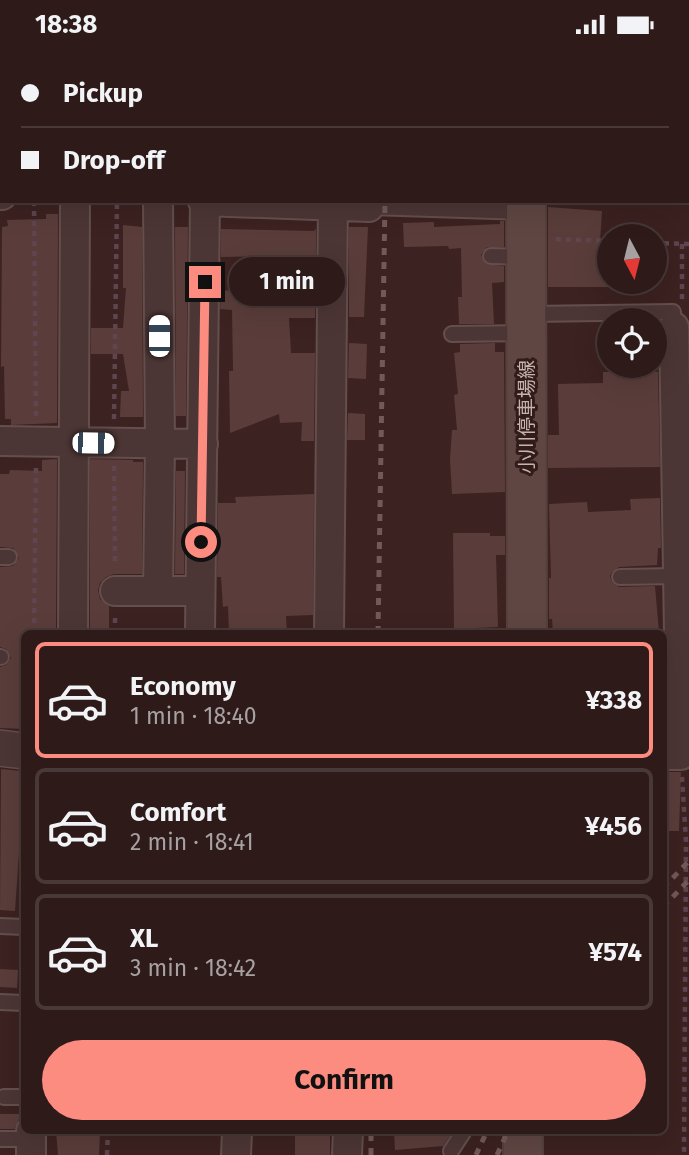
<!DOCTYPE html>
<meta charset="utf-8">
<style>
:root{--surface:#2d1a19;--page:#352322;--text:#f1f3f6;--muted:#a7a1a2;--line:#483838;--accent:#fd8c80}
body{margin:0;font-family:"Fira Sans","Noto Sans JP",sans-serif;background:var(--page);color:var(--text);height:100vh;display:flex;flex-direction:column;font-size:26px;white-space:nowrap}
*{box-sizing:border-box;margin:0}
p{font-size:23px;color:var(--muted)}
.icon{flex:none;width:38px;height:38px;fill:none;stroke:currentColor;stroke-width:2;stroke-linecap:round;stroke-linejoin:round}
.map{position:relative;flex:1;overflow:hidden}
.sheet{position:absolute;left:21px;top:581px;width:646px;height:504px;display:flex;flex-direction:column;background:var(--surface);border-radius:10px;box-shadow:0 7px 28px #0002,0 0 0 2px var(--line)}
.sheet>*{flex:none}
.guide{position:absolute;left:0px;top:0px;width:690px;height:154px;box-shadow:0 7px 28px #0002,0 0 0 2px var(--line);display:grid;align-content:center;height:154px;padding:0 21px;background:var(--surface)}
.needle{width:46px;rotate:173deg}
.fabs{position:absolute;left:597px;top:175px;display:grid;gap:14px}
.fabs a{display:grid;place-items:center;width:70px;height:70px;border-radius:50%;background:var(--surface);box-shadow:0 7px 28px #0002,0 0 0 2px var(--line);font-size:35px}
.end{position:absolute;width:32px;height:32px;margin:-16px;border:9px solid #fd8c80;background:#111;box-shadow:0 0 0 4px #111}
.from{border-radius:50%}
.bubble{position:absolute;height:49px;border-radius:24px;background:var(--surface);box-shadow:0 7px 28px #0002,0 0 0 2px var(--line);font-size:23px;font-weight:700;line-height:49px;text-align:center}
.car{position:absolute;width:21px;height:42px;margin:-21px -10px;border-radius:9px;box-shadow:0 0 5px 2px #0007;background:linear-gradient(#fff 24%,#345 0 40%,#fff 0 76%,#345 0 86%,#fff 0)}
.guide b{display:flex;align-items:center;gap:24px;height:66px;font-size:26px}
.guide b+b{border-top:2px solid var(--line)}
.guide i{width:18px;height:18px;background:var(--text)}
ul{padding:12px 0 0;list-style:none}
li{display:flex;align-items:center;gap:21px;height:116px;margin:0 14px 10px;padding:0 7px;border:4px solid var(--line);border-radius:10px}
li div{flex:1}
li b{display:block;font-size:26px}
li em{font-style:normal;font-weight:700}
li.active{border-color:var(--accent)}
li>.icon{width:63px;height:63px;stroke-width:1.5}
.primary-button{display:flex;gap:14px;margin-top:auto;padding:14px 21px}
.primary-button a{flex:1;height:80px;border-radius:42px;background:var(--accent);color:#111;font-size:28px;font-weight:700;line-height:80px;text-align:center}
.status{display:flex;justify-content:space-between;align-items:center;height:49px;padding:0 35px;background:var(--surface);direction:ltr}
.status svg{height:19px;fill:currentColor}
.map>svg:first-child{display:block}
.building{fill:#5a3d3b}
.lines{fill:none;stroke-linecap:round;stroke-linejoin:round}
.service-casing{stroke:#644f4d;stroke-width:18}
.minor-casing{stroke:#644f4d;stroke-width:32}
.tertiary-casing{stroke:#644f4d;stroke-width:38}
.secondary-casing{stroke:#55403e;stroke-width:42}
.path{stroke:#5e454f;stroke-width:4.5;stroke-dasharray:5 5;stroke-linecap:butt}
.service{stroke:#4c3635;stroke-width:14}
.minor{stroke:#4c3635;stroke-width:28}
.tertiary{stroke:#4c3635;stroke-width:35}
.secondary{stroke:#5f4643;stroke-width:38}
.rail{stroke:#735957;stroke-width:5;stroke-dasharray:7 7;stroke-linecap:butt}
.route{stroke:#fd8c80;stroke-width:9}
.labels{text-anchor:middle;stroke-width:6;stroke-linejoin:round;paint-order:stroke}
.street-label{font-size:19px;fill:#c8b2b0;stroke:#311c1a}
</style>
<div class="status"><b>18:38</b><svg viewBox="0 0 49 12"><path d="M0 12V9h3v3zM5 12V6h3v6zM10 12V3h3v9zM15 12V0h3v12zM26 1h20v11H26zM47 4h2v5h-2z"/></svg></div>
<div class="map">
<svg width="689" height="1106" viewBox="0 0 689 1106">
<rect width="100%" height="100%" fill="#3c2221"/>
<!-- building -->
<path class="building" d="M548,158l54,4 -3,46h10v30h-61z
M46,165h12l-1,209 -46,2v-6h-6l-1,-53 -3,1 1,-140 6,-1 -1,-6 39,-1z
M500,172h4v26h-17l-6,8 6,9 17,2v16l-12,1 2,41h-35l-1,-27h4l-1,-49 -12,1 -1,-3 -44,1 -1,-24 31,-1v5l66,-3z
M123,176l19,2 1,190h-23l1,-26h8l-6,-37h-32v-26h32l3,-40h-3z
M175,178h13l-2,189h-10z
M349,178h19l-4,90h-15z
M221,180l93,2 2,-2v26l-95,2z
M316,232l-1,37h-26l2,35h24l-1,88h-13l1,-19 -22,1 -1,-9 -49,19 -1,-62h4l-1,-61 -12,-1 1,-18z
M349,294l18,1 -1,35 -18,-1z
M495,294v9h9l1,140 -53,2 -2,-35 2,-29h5l-3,-35 4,-1 -4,-41 6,-1v-8z
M603,323h55l2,95 -112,1v-33h11l-1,-51 45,-1z
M348,364l17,1v26h-18z
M57,410l-1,174h-33v96l-23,-1v-61l6,-2 5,-7 -5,-9 -6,-2v-80l13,-1 6,-8 -6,-10 -13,-1v-73h9l1,-4 32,1v-11z
M90,410l43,1v2h10l-1,112h-28l-8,3 -6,6 -2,7 2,9 9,7v27h-19z
M176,422h9l-1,103h-9z
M314,445l-1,121 -27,1 1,17h-58l-1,-27 -5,1 -2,-30h-4l1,-74h18l-1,-6z
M660,449l1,50h-3l-1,17 -38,2 -7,5 -2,4 2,6 7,5 36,-1 4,47h-106l-1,-14h-3v-41h2l-2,-74 38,-2 1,10 43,-2 -1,-11z
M453,484h37v3h15v19h-9l2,72 -44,2z
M1,720l21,2 -1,5 3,3 -9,132 -15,-1z
M663,723h18l-2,59h-16z
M0,920l18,1 -1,18 -17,-1z
M0,1065h21l-6,15h-15z
M56,1082h44l-1,24h-41z
M394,1082h59l-10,15 -48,4z
M330,1083v23h-35v-21z"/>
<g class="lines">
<defs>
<path id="service" d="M369,158l156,5
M491,207l34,1
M529,265l144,-2 1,15
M452,285l72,-1
M0,508h9
M620,528l57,-1
M0,608h1
M0,877l24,1
M0,953l24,1
M4,1048h20
M0,1090h31
M451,1102l13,-20"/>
<path id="minor" d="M0,146h2
M158,152l2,243 -2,147
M203,152l166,6
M0,392l203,3
M115,542h85
M73,584l2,-432
M200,584l5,-432
M329,584l4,-432
M663,706h18l-7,-428
M31,1106v-24
M236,1106l1,-24
M347,1106l1,-24"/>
<path id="tertiary" d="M0,699l24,3"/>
<path id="secondary" d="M524,0v2
M526,152l1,432
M523,1106v-24"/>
</defs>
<!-- service casing -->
<use href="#service" class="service-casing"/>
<!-- minor casing -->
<use href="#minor" class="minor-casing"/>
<!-- tertiary casing -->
<use href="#tertiary" class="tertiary-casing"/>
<!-- secondary casing -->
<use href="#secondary" class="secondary-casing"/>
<!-- path -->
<path class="path" d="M34,152l2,218
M556,190l53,2
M654,194l35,1
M682,195v55
M114,370l3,-218
M114,417l1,100
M34,584l2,-167
M115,584v-20
M682,728l4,64 -2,314
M107,1106l1,-24"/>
<!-- service -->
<use href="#service" class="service"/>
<!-- minor -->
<use href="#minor" class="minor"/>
<!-- tertiary -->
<use href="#tertiary" class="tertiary"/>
<!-- secondary -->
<use href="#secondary" class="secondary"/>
<!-- rail -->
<path class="rail" d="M387,2v-2
M378,584l7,-432
M663,839l26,-27
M663,858l26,-27
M371,1106v-24
M476,1106l11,-24
M497,1106l11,-24"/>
</g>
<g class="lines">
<!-- route -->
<path class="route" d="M201,493l4,-260"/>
</g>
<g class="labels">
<!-- street labels -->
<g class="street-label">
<text transform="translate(526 368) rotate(-90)" y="7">小川停車場線</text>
</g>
</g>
</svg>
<div class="fabs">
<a><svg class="needle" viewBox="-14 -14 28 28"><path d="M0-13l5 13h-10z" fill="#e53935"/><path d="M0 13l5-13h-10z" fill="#a7a1a2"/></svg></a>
<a><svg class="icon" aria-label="locate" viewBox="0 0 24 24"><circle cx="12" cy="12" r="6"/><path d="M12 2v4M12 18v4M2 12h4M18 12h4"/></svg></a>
</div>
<i class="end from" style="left:201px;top:493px"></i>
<i class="end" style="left:205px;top:233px"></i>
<div class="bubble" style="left:229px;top:208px;width:116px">1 min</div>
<i class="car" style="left:159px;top:287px;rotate:0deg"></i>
<i class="car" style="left:93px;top:394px;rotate:91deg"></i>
<div class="guide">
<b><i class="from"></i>Pickup</b>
<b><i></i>Drop-off</b>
</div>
<section class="sheet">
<ul>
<li class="active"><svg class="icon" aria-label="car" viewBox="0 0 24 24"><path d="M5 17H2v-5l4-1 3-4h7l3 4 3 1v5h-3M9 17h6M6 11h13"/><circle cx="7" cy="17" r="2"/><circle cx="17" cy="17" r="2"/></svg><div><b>Economy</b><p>1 min · 18:40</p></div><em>¥338</em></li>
<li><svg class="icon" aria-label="car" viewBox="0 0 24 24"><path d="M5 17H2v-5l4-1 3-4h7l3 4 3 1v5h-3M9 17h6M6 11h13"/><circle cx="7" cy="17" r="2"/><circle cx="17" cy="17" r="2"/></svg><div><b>Comfort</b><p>2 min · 18:41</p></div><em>¥456</em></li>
<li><svg class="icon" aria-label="car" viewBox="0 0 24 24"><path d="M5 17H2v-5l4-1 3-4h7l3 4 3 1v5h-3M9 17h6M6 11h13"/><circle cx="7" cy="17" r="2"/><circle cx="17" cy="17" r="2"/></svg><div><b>XL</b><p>3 min · 18:42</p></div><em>¥574</em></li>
</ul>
<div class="primary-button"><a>Confirm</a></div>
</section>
</div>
